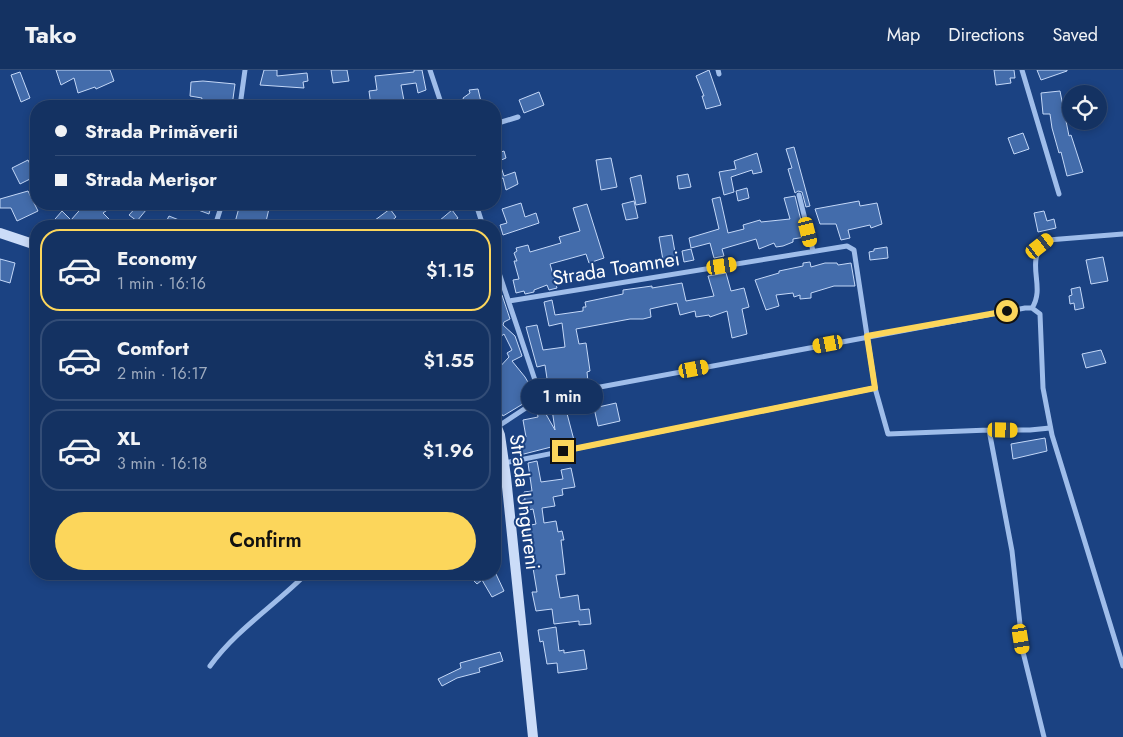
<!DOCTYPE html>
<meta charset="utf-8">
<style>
:root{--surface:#143262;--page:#1d3a68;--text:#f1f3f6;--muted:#9daabe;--line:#334d77;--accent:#fcd65b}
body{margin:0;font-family:Jost,sans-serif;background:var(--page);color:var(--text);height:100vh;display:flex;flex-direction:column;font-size:19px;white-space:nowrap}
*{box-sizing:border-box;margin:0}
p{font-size:16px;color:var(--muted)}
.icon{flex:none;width:28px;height:28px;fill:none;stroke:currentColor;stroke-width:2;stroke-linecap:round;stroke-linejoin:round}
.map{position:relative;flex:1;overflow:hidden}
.drawer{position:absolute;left:30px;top:150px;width:471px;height:360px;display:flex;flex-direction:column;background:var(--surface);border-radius:20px;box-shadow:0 2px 8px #0003,0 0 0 1px var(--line)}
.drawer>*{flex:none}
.hud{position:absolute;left:30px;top:30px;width:471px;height:110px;border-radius:20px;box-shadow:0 2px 8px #0003,0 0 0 1px var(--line);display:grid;align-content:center;height:110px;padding:0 25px;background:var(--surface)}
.buttons{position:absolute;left:1062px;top:15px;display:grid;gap:10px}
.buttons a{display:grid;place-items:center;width:45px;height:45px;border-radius:50%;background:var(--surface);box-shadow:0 2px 8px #0003,0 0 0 1px var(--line);font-size:25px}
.end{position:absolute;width:22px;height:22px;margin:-11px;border:6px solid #fcd65b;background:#111;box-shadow:0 0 0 2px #111}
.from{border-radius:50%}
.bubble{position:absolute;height:35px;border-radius:18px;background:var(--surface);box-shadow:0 2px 8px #0003,0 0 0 1px var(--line);font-size:16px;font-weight:600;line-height:35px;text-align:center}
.car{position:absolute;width:15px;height:30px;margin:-15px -8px;border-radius:6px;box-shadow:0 0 4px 1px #0007;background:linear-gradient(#f5c518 24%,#345 0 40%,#f5c518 0 76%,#345 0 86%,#f5c518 0)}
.hud b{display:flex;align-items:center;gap:18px;height:48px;font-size:19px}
.hud b+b{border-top:1px solid var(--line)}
.hud i{width:12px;height:12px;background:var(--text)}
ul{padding:9px 0 0;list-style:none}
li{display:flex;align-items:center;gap:15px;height:82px;margin:0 10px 8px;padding:0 15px;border:2px solid var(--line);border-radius:20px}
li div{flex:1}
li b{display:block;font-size:19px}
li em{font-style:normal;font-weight:600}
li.on{border-color:var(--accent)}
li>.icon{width:45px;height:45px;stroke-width:1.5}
.button{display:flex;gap:10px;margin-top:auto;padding:10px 25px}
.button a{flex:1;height:58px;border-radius:30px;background:var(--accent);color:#111;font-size:20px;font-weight:600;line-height:58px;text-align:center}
header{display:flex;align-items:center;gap:30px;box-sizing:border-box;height:70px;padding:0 25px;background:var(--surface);border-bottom:1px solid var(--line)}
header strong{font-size:24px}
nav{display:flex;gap:28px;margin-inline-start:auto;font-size:18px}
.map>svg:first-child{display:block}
.building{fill:#436cab;stroke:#c4d8f8}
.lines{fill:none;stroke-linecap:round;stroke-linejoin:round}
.minor{stroke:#9fbdea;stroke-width:5}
.secondary{stroke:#cbdcf8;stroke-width:10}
.route{stroke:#fcd65b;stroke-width:6}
.labels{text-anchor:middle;stroke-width:4;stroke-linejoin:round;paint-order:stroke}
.street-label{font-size:20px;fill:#fff;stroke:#1b4282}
</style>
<header>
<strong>Tako</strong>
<nav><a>Map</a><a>Directions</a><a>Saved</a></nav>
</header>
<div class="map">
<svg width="1123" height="667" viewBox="0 0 1123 667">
<rect width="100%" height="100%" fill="#1b4282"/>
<!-- building -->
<path class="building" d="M56,0h54l4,11 -18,8 -1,-2 -17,6 -4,-15 -13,7z
M264,0h13v6l30,-3 1,8 -5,1 1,6 -44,-3z
M331,0h16l2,11 -16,2z
M414,0h8l4,20 -8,3 -2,-10 -15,2 4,21h-34l-2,-15 8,-1 -2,-14 39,-4z
M709,0l12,35 -15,4 -4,-13h2l-8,-20z
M994,0h20l1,8h-5l1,5 -15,2z
M1037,0h30v1l-26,9z
M20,2l10,26 -9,4 -10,-27z
M203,11l32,3 -3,22 -32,-1 2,-7 -12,-2 1,-14z
M478,19l4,17h-16l-3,-8 7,-5 -1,-3z
M1060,21l9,45 2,-1 12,37 -16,4 -6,-24 -2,1 -7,-25 -2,-14h-7l-2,-21z
M539,22l5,13 -20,8 -5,-13z
M1023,63l6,16 -15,5 -6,-16z
M495,71l6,11 3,-1 2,7 -7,3 5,15 11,-4 3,12 -12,6 -3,-12 -8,3z
M794,77l16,59 -4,1 -4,-15 -4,-1 -3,2 -7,-24 4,-1 -6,-19z
M757,83l5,19 -9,2 -1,-4 -21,7 3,15 -10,3 -5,-23 17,-3 -2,-8z
M611,88l6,29 -16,3 -5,-30z
M28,90l8,16 -16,8 -8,-16z
M688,104l3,13 -12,2 -2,-13z
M641,105l5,28 -10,2 -6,-27z
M747,118l2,10 -11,3 -2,-10z
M28,121l10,20 -21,10 -6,-13h-11v-9z
M795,126l10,41 -12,2v3l-10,4 -7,1 -2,-4 -15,6 -3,-10 -34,10 2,7 -10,2 -4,-15 -19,5 -2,-10 30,-9 -7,-30 8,-2 8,36 16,-4 -1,-4 17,-5 1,2 29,-3 -6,-21z
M634,131l4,17 -12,2 -4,-16z
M859,131l1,5 17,-3 5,21 -11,4 -1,-3 -22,5 2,8 -9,2 -5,-16h-16l-5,-15z
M521,133l4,14 11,-4 3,10 -36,12 -3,-10 7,-2 -5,-14z
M85,134l8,6 8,-6h15l-13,9 13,13h-67l13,-15 9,9z
M139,134h12l-14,17 -8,-6z
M182,134h22l7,2 -2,8z
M240,134h30l-5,22h-31z
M587,134l17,54 -15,5 -3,-9 -36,10 7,24 -8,2 -2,-5 -13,5v2l-9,2 -1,-3 -8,2 -3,-13 6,-1 -5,-18h3l-3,-8 3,-2 -1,-3 12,-3 2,7 31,-9 -2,-6 21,-6 -7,-23z
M390,139l6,8 -10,9h-19z
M452,140l6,8 -10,8h-15z
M1044,141l3,10 7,-2 2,9 -18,4 -4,-19z
M169,146l25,10h-30z
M672,165l4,23 -13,2 -4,-23z
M887,177l1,11 -18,2 -1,-8 5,-1v-2z
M691,179l3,11 -10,2 -2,-11z
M1103,187l5,24 -17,3 -5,-24z
M0,189l15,4 -5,20 -10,-3z
M810,192l1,5 14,-4h12l1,2 13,-2 4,23h-21l-23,7v5l-11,1v-4l-6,2 -1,-4 -17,2 3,11 -13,4 -11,-30 24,-7v-2l24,-5v-3z
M726,203l5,18 13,-3 5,19 -7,2 5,25 -15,4 -5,-27 -17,6 -1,-2 -13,2 -1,-6 -15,4 -3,-12 -27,6 1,8 -8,2h-13l-54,10 3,15 7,-1 4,28 -3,1 1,10 -9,2 1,2 -31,6 -4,-27 -8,2 -11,-40 11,-2 6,25 22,-3 -3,-24 -13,3 -5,-24 8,-2 3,15 28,-4v-4h3l-1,-5 38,-8v-4l29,-4v2l30,-5 4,18 28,-5 -6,-20z
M1080,217l4,21 -9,2 -1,-7 -4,1 -1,-8 3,-1 -1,-6z
M502,225l8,24 -6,3 -1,3 12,11 7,20 -10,5 13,16 11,19 -33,20 -8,-12v-26l4,-4 -3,-3 13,-14 -2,-4 5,-3 -8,-16 -9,7v-41z
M1101,280l5,13 -20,5 -4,-14z
M616,333l4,18 -22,5 -4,-18z
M565,336l10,38 -19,4 -1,-2 -35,9 -1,-6 -5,1 -2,-10 14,-3 -3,-17 15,-3 -1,-6 6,-2 12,21 -3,-21z
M1045,368l2,13 -34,8 -2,-15z
M537,391l4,21 22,-3 -2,-9 10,-2 4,19 -13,2 1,6 -10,2 2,9 -13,2 2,15 12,-2 2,11 4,-1 2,9h-3l4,34 -9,1 4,23 18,-3 2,15 9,-1 2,15 -12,1v-4l-25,3 -2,-15 -16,2 -4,-19h5l-11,-66 10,-2 -3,-15 -9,2 -1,-11h2l-1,-8 8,-1 -4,-28z
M478,504h18l8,17 -12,6 -10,-17 -5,4 -5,-5z
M556,557l3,24 5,-1v3l20,-3 3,19 -29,4 -1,-10 -10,1 -4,-23 -3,1 -2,-12z
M500,582l3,9 -24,7 1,4 -23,6 -15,8 -4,-7 23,-11 -1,-5z"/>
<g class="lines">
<!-- minor -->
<path class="minor" d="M430,0l12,36
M718,0l1,4
M1022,0l37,124
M240,36l5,-36
M495,54l23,-7
M799,125l14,56
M476,134l7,22
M215,156l7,-22
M495,191l46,137
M509,231l338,-55 7,4 21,138 13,46 101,-4h41l20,-2
M1032,238c15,-23 -10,-48 16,-68l75,-6
M497,357l44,-29 484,-90h7l8,6 3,74 9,47 71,231
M989,360l23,121 11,101 21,85
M504,393l371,-75
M210,596c26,-36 64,-60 96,-92"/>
<!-- secondary -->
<path class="secondary" d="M0,163l36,12
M495,352l5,13 6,42 27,260"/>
</g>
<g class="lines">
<!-- route -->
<path class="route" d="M563,381l312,-63 -8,-52 140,-25"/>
</g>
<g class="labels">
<!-- street labels -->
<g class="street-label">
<text transform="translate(616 198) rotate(-9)" y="7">Strada Toamnei</text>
<text transform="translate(525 432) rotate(83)" y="7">Strada Ungureni</text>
</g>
</g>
</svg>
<div class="buttons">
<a><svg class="icon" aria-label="locate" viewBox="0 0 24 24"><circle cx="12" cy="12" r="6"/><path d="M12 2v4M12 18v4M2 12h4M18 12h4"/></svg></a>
</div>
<i class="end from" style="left:1007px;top:241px"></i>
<i class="end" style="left:563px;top:381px"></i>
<div class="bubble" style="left:521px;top:309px;width:82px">1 min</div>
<i class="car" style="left:808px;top:162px;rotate:166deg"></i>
<i class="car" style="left:1040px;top:176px;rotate:52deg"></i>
<i class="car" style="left:722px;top:196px;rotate:81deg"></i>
<i class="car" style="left:828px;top:274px;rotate:259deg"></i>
<i class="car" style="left:694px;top:299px;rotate:79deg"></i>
<i class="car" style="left:1003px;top:360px;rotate:91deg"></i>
<i class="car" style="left:1021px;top:569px;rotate:171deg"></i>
<div class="hud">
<b><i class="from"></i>Strada Primăverii</b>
<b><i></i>Strada Merișor</b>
</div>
<section class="drawer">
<ul>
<li class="on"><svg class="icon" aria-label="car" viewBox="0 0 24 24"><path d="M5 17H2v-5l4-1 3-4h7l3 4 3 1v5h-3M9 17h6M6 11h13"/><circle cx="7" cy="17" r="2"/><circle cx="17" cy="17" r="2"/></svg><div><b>Economy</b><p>1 min · 16:16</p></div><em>$1.15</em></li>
<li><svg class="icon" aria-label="car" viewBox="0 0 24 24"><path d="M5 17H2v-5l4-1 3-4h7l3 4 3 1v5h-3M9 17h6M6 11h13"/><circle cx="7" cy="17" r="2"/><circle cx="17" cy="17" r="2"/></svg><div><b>Comfort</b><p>2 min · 16:17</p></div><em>$1.55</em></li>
<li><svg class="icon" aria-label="car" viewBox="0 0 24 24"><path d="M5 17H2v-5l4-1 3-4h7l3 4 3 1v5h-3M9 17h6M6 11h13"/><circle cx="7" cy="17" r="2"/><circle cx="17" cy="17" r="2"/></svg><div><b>XL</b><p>3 min · 16:18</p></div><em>$1.96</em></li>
</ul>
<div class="button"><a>Confirm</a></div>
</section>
</div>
